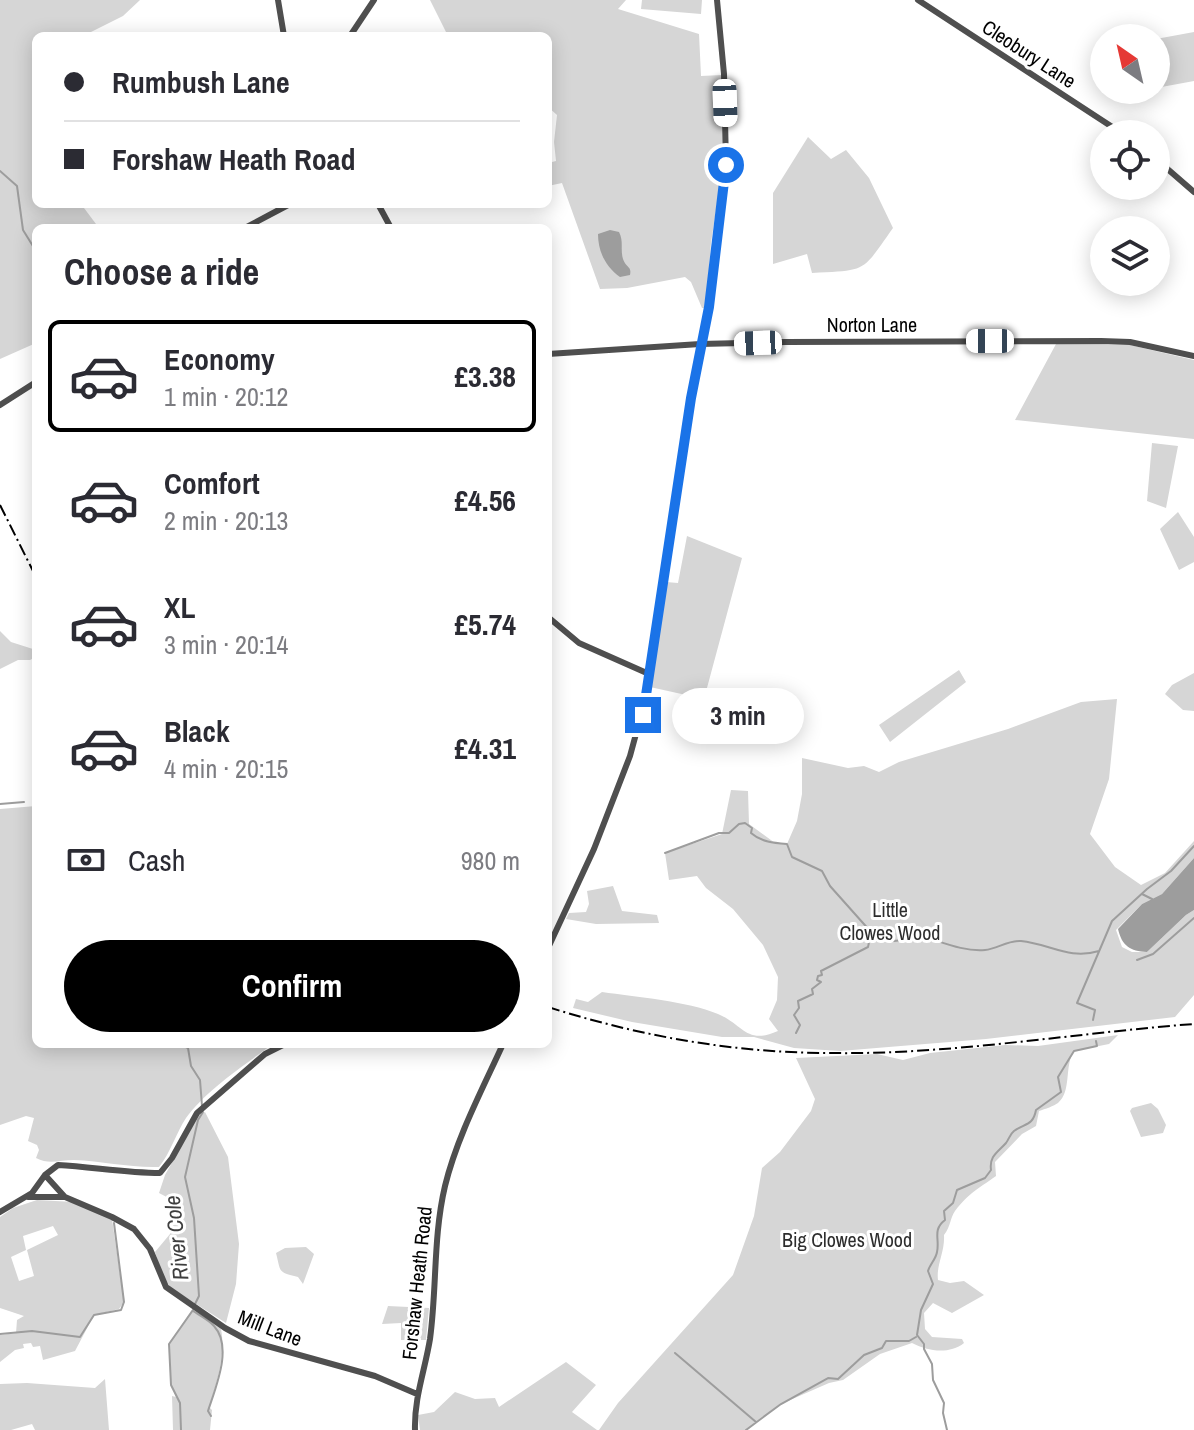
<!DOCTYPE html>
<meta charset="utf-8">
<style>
:root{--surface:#fff;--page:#f2f2f3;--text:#2b2b33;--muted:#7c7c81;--line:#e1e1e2;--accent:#000}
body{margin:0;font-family:"Archivo Narrow",sans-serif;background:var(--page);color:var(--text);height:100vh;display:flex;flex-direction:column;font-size:30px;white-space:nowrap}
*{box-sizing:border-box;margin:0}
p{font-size:26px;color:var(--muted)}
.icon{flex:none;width:44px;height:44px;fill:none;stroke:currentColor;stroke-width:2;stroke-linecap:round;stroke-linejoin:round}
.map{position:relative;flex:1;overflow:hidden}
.drawer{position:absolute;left:32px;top:224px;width:520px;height:824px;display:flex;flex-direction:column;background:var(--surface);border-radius:12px;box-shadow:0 4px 20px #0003}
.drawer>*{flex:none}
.top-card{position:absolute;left:32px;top:32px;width:520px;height:176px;border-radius:12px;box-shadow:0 4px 20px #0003;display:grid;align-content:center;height:176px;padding:0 32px;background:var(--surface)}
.needle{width:52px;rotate:326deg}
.fabs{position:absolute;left:1090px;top:24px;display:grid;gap:16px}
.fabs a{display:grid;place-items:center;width:80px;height:80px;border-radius:50%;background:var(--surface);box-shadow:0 4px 20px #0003;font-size:40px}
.end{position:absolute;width:36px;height:36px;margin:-18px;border:10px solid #1a73e8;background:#fff;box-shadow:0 0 0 4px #fff}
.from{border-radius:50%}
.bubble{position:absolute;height:56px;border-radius:28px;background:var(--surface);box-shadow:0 4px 20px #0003;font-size:26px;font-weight:700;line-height:56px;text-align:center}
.car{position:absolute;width:24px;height:48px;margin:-24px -12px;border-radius:10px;box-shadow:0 0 6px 2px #0007;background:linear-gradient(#fff 24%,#345 0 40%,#fff 0 76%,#345 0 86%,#fff 0)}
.top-card b{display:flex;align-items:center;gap:28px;height:76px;font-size:30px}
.top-card b+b{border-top:2px solid var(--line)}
.top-card i{width:20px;height:20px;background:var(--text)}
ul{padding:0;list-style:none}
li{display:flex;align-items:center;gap:24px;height:112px;margin:0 16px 12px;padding:0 16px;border:4px solid transparent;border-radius:12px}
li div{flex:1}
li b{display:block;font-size:30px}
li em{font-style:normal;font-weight:700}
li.on{border-color:var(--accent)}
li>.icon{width:72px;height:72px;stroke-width:1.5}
h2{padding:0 32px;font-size:36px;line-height:96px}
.pay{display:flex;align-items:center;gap:20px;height:88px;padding:0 32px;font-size:30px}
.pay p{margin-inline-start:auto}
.button{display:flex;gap:16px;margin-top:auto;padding:16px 32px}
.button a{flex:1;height:92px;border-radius:48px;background:var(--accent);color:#fff;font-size:32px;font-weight:700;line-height:92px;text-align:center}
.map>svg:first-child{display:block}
.green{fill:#d6d6d6;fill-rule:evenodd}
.water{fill:#9d9d9d}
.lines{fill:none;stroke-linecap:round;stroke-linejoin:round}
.stream{stroke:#9d9d9d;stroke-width:2}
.minor{stroke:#4f4f4f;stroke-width:6}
.rail{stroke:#000;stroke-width:2;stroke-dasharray:12 4 2 4;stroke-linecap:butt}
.route{stroke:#1a73e8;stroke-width:10}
.labels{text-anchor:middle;stroke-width:6;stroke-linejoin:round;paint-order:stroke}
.street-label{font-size:20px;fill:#000;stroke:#fff}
.park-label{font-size:20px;fill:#2d2d2d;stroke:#fff}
.water-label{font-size:22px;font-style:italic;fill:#3e3e3e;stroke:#fff}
</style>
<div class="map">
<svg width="1194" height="1430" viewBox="0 0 1194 1430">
<rect width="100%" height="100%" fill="#fff"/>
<!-- green -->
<path class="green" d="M0,0h140l-17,16 -34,17 -1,3h-52v168h45l18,24h-63v115l-36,16z
M430,0h196l-8,9 81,25 2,42 21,-1 1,88 -12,80 -5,65h-4l-11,-26 -6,-5 -58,11 -27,1 -38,-106 -14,3v-23l8,-2 -2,-19 3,-27 -9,-8v-71h-100z
M642,0h60l-1,14 -60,-5z
M1194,32v49l-38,7v-49z
M808,137l23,22 15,-9 23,28 24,50c-32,45 -25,42 -81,45l-5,-19 -34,10v-71z
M1056,344l74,1 64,15v79l-179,-19z
M1152,443l26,3 -12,62 -19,-7z
M1178,512l16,25v25l-15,8 -19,-41z
M687,536l55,22 -38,141 -54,-12 16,-105 12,1z
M0,631l11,11 25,8v7l-6,3h-12l-18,9z
M959,670l7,12 -76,60 -11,-17z
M1194,673v38l-11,-1 -18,-16 7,-9z
M1117,699l-8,80 -19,55 25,33 26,18 24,-12 29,-32v17l-32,36 -20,10 -26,26 6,17 10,5h15l39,-37 8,-5v85l-19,22 -189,22 -146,12 -46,-3 -40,-11h-32l-90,-15 -59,-14 3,-9 12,3 14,-10c34,5 85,9 116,22 26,11 28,31 60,17l-9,-12 8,-19 1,-23 -15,-32 -30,-36 -27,-21 -9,-12 -28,4 -4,-27 57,-19 9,-44 17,1 1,33 26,19 12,1 10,-23 5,-27v-36l46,10 16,-2 15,6 20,-10 109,-33 73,-27z
M36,806v238h237c-25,18 -69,48 -87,74 -10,15 -15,34 -27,49 -29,1 -56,-6 -85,-7 -14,0 -25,5 -38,-2l3,-8 -2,-5 -9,-4 6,-23 -8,-2 -26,9v-316z
M613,886l9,25 35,4 2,8 -63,1 -30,-5 3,-6 17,-1 3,-8 -2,-13z
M1118,1035l-9,9 -35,7c-10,15 -2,40 -16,52 -4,3 -13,6 -19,8l-3,15 -14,8 -27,28 1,14c-18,13 -26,16 -41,35 -5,7 -4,15 -11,24 1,17 -8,30 -6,45l12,3 14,-2 20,14 -32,18 -19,-10 -9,10 1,16 7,8 30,2 2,4c-15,12 -37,8 -52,0l-32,11 -37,26 -14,3 -48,21 -35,26h-147l19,-27 115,-128 21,-59 8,-48 18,-16 31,-41 4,-12 -19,-41 81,-4 26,6 27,-7 75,-8 33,1z
M1151,1103l7,6 8,16 -3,8 -22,4 -11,-26 2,-3z
M205,1112l23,45 11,87 -3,40 -10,39 -55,-35 -8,-12 -8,-24 15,-18 10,-30 -21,-11 6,-18 33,-59z
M37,1200l37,2 38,17 12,83 -5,7 -25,6 -19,36 -32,9 -3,-14 -7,1 -2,-4 -8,1 1,4 -9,2 -15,12v-27l16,-2 1,-13 7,-4 -24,-8v-91l13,-9zM53,1226l5,9 -31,15 7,26 -15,5 -8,-24 15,-7 -3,-14z
M306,1247l8,7 -11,30 -5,-7c-21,-5 -17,-5 -22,-24l9,-5z
M388,1306l41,2 -3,32h-25v-17l-19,1z
M193,1308l28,21c5,26 -4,53 -12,78l3,3 -2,20h-37l-1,-34 4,1 -5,-12 -2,-41z
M566,1362l30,23 -24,27 25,18h-177l-2,-15 16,-3 21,-20 20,7 20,-1 4,9z
M105,1379l4,51h-74l-3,-6 -21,6h-11v-46l27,-1 68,5z"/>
<!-- water -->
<path class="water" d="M610,230l9,2c5,10 1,17 4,27 3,9 9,7 7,16l-10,2c-14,-10 -22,-25 -22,-43z
M1194,858v52l-8,5 -39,37c-17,-1 -25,-6 -29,-23l24,-25 20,-10z"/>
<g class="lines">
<!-- stream -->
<path class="stream" d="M0,171l17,15 6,44 13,21
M35,801h1
M0,804l24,-2
M665,853l54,-20h10l10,-9 6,-1 7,5 -1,5c10,9 23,10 36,11l5,13 30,14 8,15 41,46 23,9 18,-2 6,-4c22,6 45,17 67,15 12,-1 23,-10 36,-9 29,3 48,19 78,10
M1142,894l10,5
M1137,960l16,-6 41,-36
M1093,1020l2,-10 -18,-7 35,-82 35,-32 24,-18 23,-25
M796,1033l4,-8 -6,-10 5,-7 -1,-7 15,-7 -1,-5 9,-7 -4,-2 1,-4 4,-1 -1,-4 47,-24 3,-14
M179,1044l9,4 3,18 9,14 2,26
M195,1304l4,-8 -5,-78 -9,-41 13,-57 5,-8
M193,1311c6,4 16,9 21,15 19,21 2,60 -6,85l3,5
M0,1334l32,-3 48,6 14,-22 27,-5 3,-8 -10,-79
M675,1353l81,69
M181,1430l-1,-27 -9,-18 -2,-41 24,-34
M746,1430l35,-26 47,-26 10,1 26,-24 18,-7 4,-7h23l7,-4
M947,1430l-4,-17 1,-10 -11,-23 -1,-16 -8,-15v-5l-7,-9 4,-25 12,-26 -5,-13c2,-7 8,-12 9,-19 3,-13 -5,-22 8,-32l-1,-9 9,-8 4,-13 28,-12 6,-8c-2,-14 7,-18 15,-27 3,-4 4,-9 8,-12 11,-8 19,-5 22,-21l25,-18 -3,-15 16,-26 23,-5 -1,-5"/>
<!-- minor -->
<path class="minor" d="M278,0l6,36
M918,0l205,134
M350,36l24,-36
M1156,159l38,33
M378,204l13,24
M245,228l45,-24
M548,354l152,-10 86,-2 315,-1 29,1 64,14
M0,405l36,-23
M548,617l31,26 70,31
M548,948l46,-99 36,-93 16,-59 45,-299 18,-91 17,-142 -2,-91 -7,-74
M45,1175l19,21
M28,1197h37l47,20 22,12 16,20 16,38 59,41 24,13 126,35 42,18
M0,1212l32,-19 13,-18 13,-10c35,2 68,8 102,8l12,-15 25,-45 68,-59 20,-10
M415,1430c-1,-32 10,-60 15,-91 7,-51 3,-102 15,-153 12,-49 37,-96 58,-142"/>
<!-- rail -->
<path class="rail" d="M0,505l36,72
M548,1007c91,29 186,46 282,46 121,2 243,-20 364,-29"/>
</g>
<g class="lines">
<!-- route -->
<path class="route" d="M643,715l48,-317 18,-91 17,-142"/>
</g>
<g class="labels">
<!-- street labels -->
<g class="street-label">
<text transform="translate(1029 54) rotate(33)" y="7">Cleobury Lane</text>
<text x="872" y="332">Norton Lane</text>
<text transform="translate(417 1283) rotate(-84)" y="7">Forshaw Heath Road</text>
<text transform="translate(270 1328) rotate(21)" y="7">Mill Lane</text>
</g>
<!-- park labels -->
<g class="park-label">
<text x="890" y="917">Little<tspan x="890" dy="23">Clowes Wood</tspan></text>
<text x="847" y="1247">Big Clowes Wood</text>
</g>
<!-- water labels -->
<g class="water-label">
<text transform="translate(176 1238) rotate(-96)" y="8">River Cole</text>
</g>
</g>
</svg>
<div class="fabs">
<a><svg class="needle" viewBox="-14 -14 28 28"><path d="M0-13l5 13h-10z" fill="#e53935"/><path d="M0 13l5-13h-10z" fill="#7c7c81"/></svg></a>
<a><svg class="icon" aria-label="locate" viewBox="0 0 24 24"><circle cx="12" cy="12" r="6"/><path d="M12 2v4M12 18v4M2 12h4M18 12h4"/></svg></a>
<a><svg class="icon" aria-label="layers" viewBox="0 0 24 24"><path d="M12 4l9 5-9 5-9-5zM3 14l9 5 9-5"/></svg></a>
</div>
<i class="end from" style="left:726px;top:165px"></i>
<i class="end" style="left:643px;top:715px"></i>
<div class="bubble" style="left:672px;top:688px;width:132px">3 min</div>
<i class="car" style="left:725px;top:103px;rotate:178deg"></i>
<i class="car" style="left:990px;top:341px;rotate:270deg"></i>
<i class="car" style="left:758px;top:343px;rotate:268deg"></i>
<div class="top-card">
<b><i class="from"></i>Rumbush Lane</b>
<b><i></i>Forshaw Heath Road</b>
</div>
<section class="drawer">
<h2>Choose a ride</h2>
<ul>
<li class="on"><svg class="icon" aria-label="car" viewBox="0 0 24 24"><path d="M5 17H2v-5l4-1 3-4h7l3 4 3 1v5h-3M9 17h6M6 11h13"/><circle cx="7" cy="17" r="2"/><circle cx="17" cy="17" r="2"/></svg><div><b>Economy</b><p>1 min · 20:12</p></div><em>£3.38</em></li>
<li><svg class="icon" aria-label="car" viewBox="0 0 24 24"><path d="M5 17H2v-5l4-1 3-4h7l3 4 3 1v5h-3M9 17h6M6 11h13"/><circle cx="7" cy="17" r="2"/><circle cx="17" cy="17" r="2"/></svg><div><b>Comfort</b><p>2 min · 20:13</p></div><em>£4.56</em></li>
<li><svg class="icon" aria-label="car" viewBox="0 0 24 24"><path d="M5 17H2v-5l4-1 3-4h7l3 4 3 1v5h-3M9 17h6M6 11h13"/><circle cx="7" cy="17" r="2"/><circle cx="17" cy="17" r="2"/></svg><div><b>XL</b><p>3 min · 20:14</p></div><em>£5.74</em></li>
<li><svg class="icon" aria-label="car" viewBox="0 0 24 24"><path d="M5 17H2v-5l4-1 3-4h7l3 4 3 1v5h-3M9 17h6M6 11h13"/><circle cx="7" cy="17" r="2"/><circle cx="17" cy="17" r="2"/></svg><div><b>Black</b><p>4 min · 20:15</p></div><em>£4.31</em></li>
</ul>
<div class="pay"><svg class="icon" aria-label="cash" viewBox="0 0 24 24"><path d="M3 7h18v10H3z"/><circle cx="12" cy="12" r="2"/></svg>Cash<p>980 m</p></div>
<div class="button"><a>Confirm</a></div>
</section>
</div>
